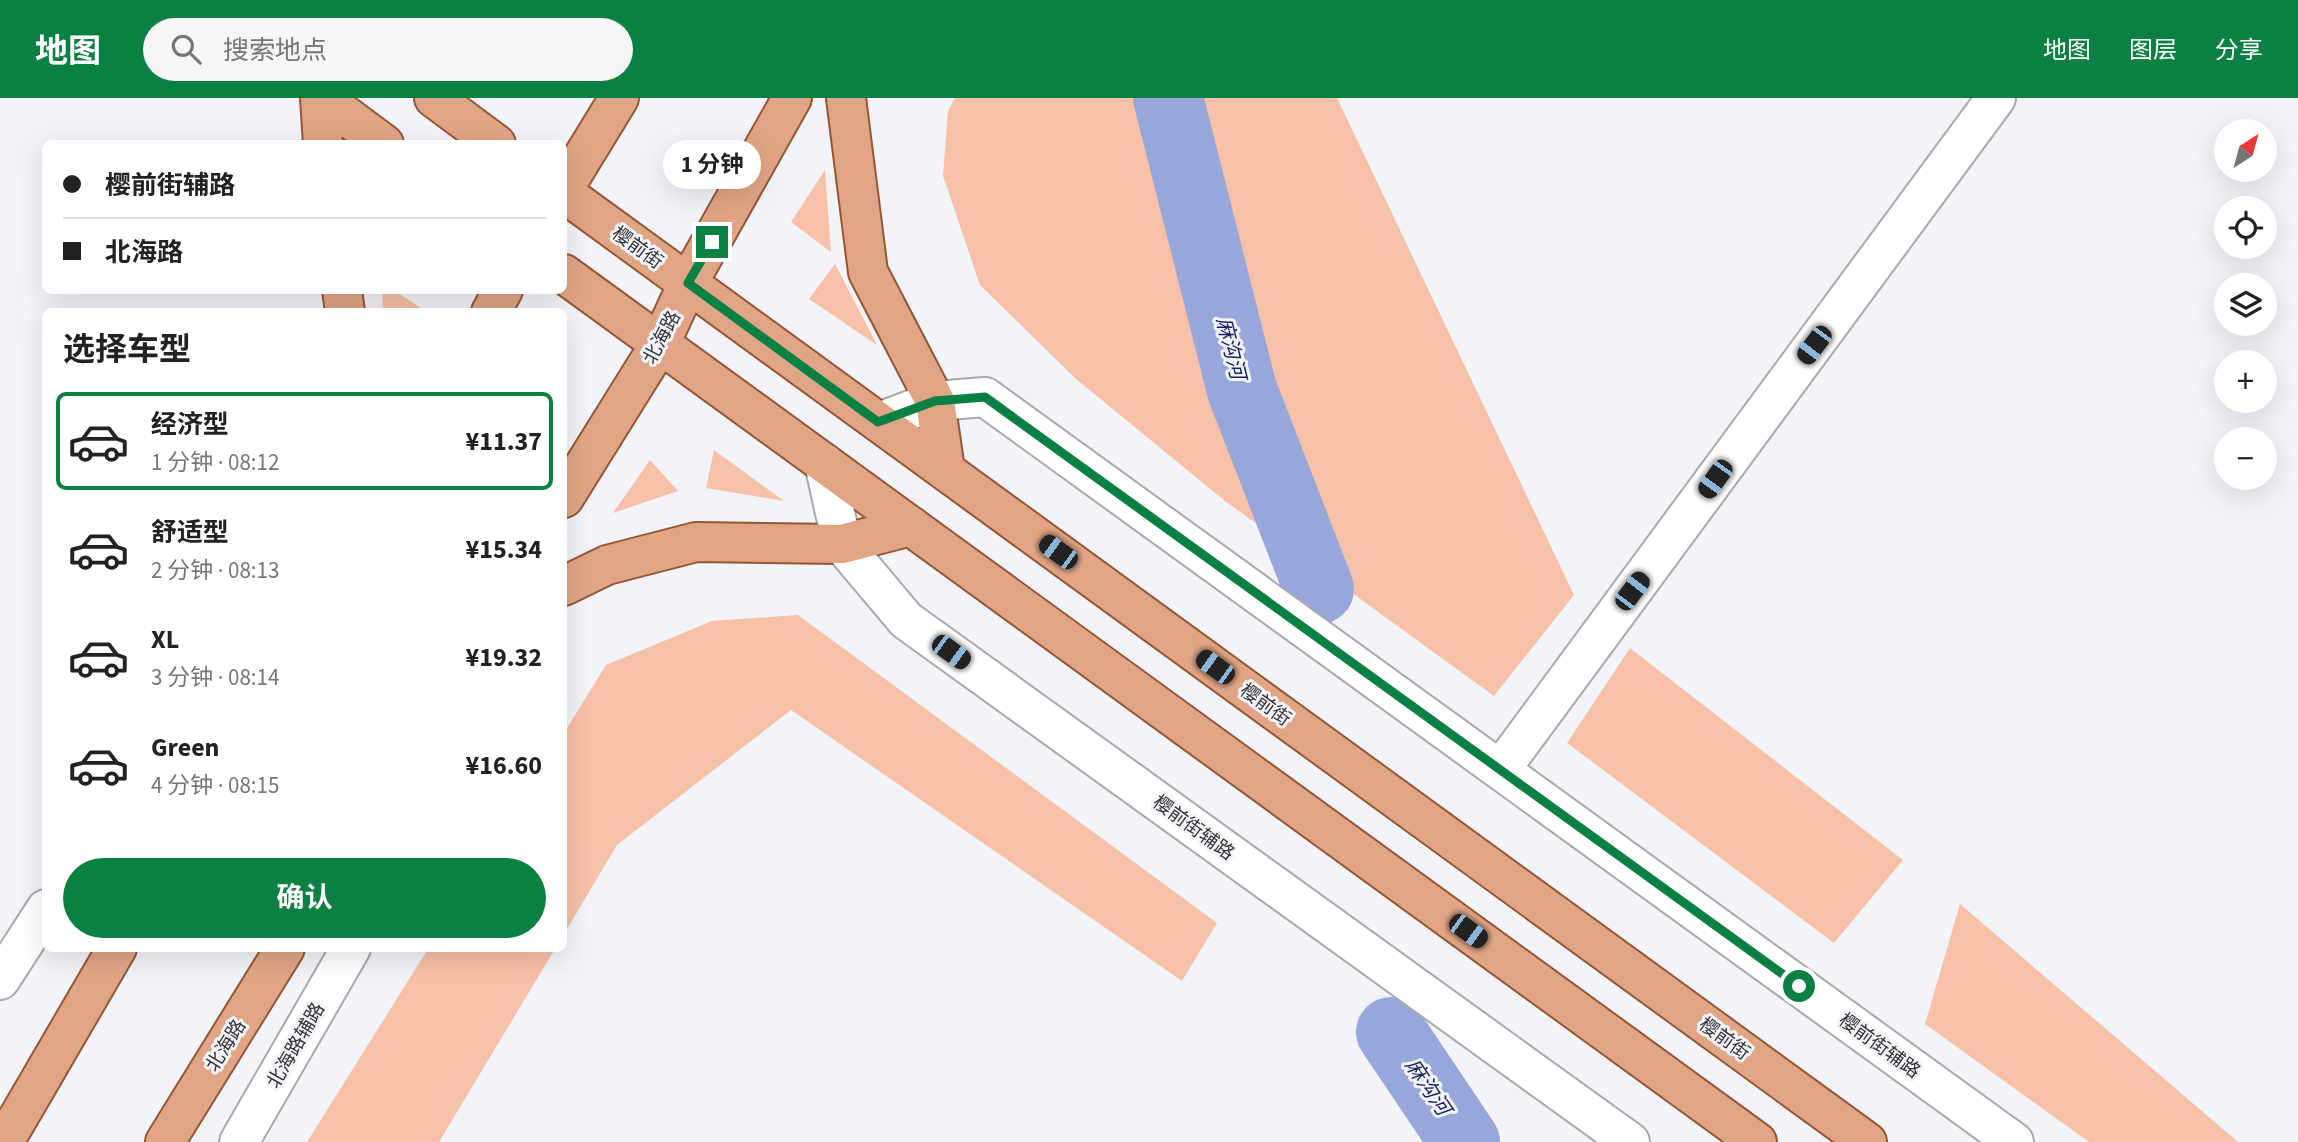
<!DOCTYPE html>
<html lang="zh">
<meta charset="utf-8">
<style>
:root{--surface:#fff;--page:#f6f6f6;--text:#222;--muted:#767676;--line:#e0e0e0;--accent:#0b8043}
body{margin:0;font-family:"Source Sans 3","Noto Sans SC",sans-serif;background:var(--page);color:var(--text);height:100vh;display:flex;flex-direction:column;font-size:26px;white-space:nowrap}
*{box-sizing:border-box;margin:0}
p{font-size:23px;color:var(--muted)}
.icon{flex:none;width:38px;height:38px;fill:none;stroke:currentColor;stroke-width:2;stroke-linecap:round;stroke-linejoin:round}
.map{position:relative;flex:1;overflow:hidden}
.drawer{position:absolute;left:42px;top:210px;width:525px;height:644px;display:flex;flex-direction:column;background:var(--surface);border-radius:10px;box-shadow:0 7px 28px #0002}
.drawer>*{flex:none}
.guide{position:absolute;left:42px;top:42px;width:525px;height:154px;border-radius:10px;box-shadow:0 7px 28px #0002;display:grid;align-content:center;height:154px;padding:0 21px;background:var(--surface)}
.needle{width:46px;rotate:36deg}
.controls{position:absolute;left:2214px;top:21px;display:grid;gap:14px}
.controls a{display:grid;place-items:center;width:63px;height:63px;border-radius:50%;background:var(--surface);box-shadow:0 7px 28px #0002;font-size:35px}
.end{position:absolute;width:32px;height:32px;margin:-16px;border:9px solid #0b8043;background:#fff;box-shadow:0 0 0 4px #fff}
.from{border-radius:50%}
.bubble{position:absolute;height:49px;border-radius:24px;background:var(--surface);box-shadow:0 7px 28px #0002;font-size:23px;font-weight:700;line-height:49px;text-align:center}
.car{position:absolute;width:21px;height:42px;margin:-21px -10px;border-radius:9px;box-shadow:0 0 5px 2px #0007;background:linear-gradient(#222 24%,#8ab4d8 0 40%,#222 0 76%,#8ab4d8 0 86%,#222 0)}
.guide b{display:flex;align-items:center;gap:24px;height:66px;font-size:26px}
.guide b+b{border-top:2px solid var(--line)}
.guide i{width:18px;height:18px;background:var(--text)}
ul{padding:0;list-style:none}
li{display:flex;align-items:center;gap:21px;height:98px;margin:0 14px 10px;padding:0 7px;border:4px solid transparent;border-radius:10px}
li div{flex:1}
li b{display:block;font-size:26px}
li em{font-style:normal;font-weight:700}
li.active{border-color:var(--accent)}
li>.icon{width:63px;height:63px;stroke-width:1.5}
h2{padding:0 21px;font-size:32px;line-height:84px}
.cta{display:flex;gap:14px;margin-top:auto;padding:14px 21px}
.cta a{flex:1;height:80px;border-radius:42px;background:var(--accent);color:#fff;font-size:28px;font-weight:700;line-height:80px;text-align:center}
header{display:flex;align-items:center;gap:42px;box-sizing:border-box;height:98px;padding:0 35px;background:var(--accent);color:#fff}
header strong{font-size:33px}
nav{display:flex;gap:38px;margin-inline-start:auto;font-size:24px}
.search{width:490px;height:63px;background:var(--page);display:flex;align-items:center;gap:18px;box-sizing:border-box;padding:0 24px;border-radius:38px;color:var(--muted);font-size:26px}
.map>svg:first-child{display:block}
.green{fill:#f6c1a7}
.lines{fill:none;stroke-linecap:round;stroke-linejoin:round}
.river{stroke:#97a7da;stroke-width:70}
.street-casing{stroke:#a7a9ae;stroke-width:42}
.secondary-casing{stroke:#a7a9ae;stroke-width:42}
.primary-casing{stroke:#965634;stroke-width:42}
.street{stroke:#fff;stroke-width:38}
.secondary{stroke:#fff;stroke-width:38}
.primary{stroke:#e0a585;stroke-width:38}
.route{stroke:#0b8043;stroke-width:9}
.labels{text-anchor:middle;stroke-width:6;stroke-linejoin:round;paint-order:stroke}
.street-label{font-size:19px;fill:#313234;stroke:#f2f4f9}
.water-label{font-size:21px;font-style:italic;fill:#18225d;stroke:#f2f4f9}
</style>
<header>
<strong>地图</strong>
<div class="search"><svg class="icon" aria-label="search" viewBox="0 0 24 24"><circle cx="10" cy="10" r="6"/><path d="M15 15l6 6"/></svg>搜索地点</div>
<nav><a>地图</a><a>图层</a><a>分享</a></nav>
</header>
<div class="map">
<svg width="2298" height="1044" viewBox="0 0 2298 1044">
<rect width="100%" height="100%" fill="#f2f4f9"/>
<!-- green -->
<path class="green" d="M955,0h382l237,497 -80,101 -269,-195 -149,-122 -96,-94 -37,-109 5,-65z
M825,72l6,82 -40,-30z
M835,166l42,81 -68,-46z
M382,193h13l26,17 -2,3h-36z
M714,352l70,51 -78,-13z
M650,362l28,31 -65,22z
M798,517l419,308 -35,58 -391,-271 -174,135 -53,89v-201l42,-68 106,-44z
M1630,550l273,212 -69,83 -267,-200z
M1960,806l278,238h-149l-164,-118z
M428,851h127l-116,193h-132z"/>
<g class="lines">
<!-- river -->
<path class="river" d="M1168,0l74,292 77,199
M1391,934l74,110"/>
<defs>
<path id="street" d="M1501,671l495,-671"/>
<path id="secondary" d="M879,324l56,-21 50,-4 1029,745
M824,365l18,81 64,76 724,522
M0,882l46,-71
M239,1044l112,-194"/>
<path id="primary" d="M320,0l3,46
M322,0l62,46
M434,0l62,46
M846,0l22,174 67,129 10,69
M564,90l55,-90
M564,95l1303,949
M564,176l1193,868
M342,192l3,22
M491,214l12,-22
M564,400l96,-154 28,-61 104,-185
M564,488l43,-21 89,-23 146,2 69,-18
M4,1044l113,-194
M165,1044l120,-194"/>
</defs>
<!-- street casing -->
<use href="#street" class="street-casing"/>
<!-- secondary casing -->
<use href="#secondary" class="secondary-casing"/>
<!-- primary casing -->
<use href="#primary" class="primary-casing"/>
<!-- street -->
<use href="#street" class="street"/>
<!-- secondary -->
<use href="#secondary" class="secondary"/>
<!-- primary -->
<use href="#primary" class="primary"/>
</g>
<g class="lines">
<!-- route -->
<path class="route" d="M712,144l-24,41 190,139 57,-21 50,-4 814,589"/>
</g>
<g class="labels">
<!-- street labels -->
<g class="street-label">
<text transform="translate(638 149) rotate(36)" y="7">樱前街</text>
<text transform="translate(661 239) rotate(-62)" y="7">北海路</text>
<text transform="translate(1266 606) rotate(36)" y="7">樱前街</text>
<text transform="translate(1194 729) rotate(36)" y="7">樱前街辅路</text>
<text transform="translate(1725 940) rotate(36)" y="7">樱前街</text>
<text transform="translate(225 947) rotate(-58)" y="7">北海路</text>
<text transform="translate(295 947) rotate(-60)" y="7">北海路辅路</text>
<text transform="translate(1880 947) rotate(36)" y="7">樱前街辅路</text>
</g>
<!-- water labels -->
<g class="water-label">
<text transform="translate(1231 250) rotate(76)" y="7">麻沟河</text>
<text transform="translate(1428 989) rotate(56)" y="7">麻沟河</text>
</g>
</g>
</svg>
<div class="controls">
<a><svg class="needle" viewBox="-14 -14 28 28"><path d="M0-13l5 13h-10z" fill="#e53935"/><path d="M0 13l5-13h-10z" fill="#767676"/></svg></a>
<a><svg class="icon" aria-label="locate" viewBox="0 0 24 24"><circle cx="12" cy="12" r="6"/><path d="M12 2v4M12 18v4M2 12h4M18 12h4"/></svg></a>
<a><svg class="icon" aria-label="layers" viewBox="0 0 24 24"><path d="M12 4l9 5-9 5-9-5zM3 14l9 5 9-5"/></svg></a>
<a>+</a>
<a>−</a>
</div>
<i class="end from" style="left:1799px;top:888px"></i>
<i class="end" style="left:712px;top:144px"></i>
<div class="bubble" style="left:663px;top:42px;width:98px">1 分钟</div>
<i class="car" style="left:1814px;top:247px;rotate:217deg"></i>
<i class="car" style="left:1715px;top:381px;rotate:216deg"></i>
<i class="car" style="left:1058px;top:454px;rotate:306deg"></i>
<i class="car" style="left:1632px;top:493px;rotate:37deg"></i>
<i class="car" style="left:951px;top:554px;rotate:126deg"></i>
<i class="car" style="left:1215px;top:569px;rotate:306deg"></i>
<i class="car" style="left:1468px;top:833px;rotate:126deg"></i>
<div class="guide">
<b><i class="from"></i>樱前街辅路</b>
<b><i></i>北海路</b>
</div>
<section class="drawer">
<h2>选择车型</h2>
<ul>
<li class="active"><svg class="icon" aria-label="car" viewBox="0 0 24 24"><path d="M5 17H2v-5l4-1 3-4h7l3 4 3 1v5h-3M9 17h6M6 11h13"/><circle cx="7" cy="17" r="2"/><circle cx="17" cy="17" r="2"/></svg><div><b>经济型</b><p>1 分钟 · 08:12</p></div><em>¥11.37</em></li>
<li><svg class="icon" aria-label="car" viewBox="0 0 24 24"><path d="M5 17H2v-5l4-1 3-4h7l3 4 3 1v5h-3M9 17h6M6 11h13"/><circle cx="7" cy="17" r="2"/><circle cx="17" cy="17" r="2"/></svg><div><b>舒适型</b><p>2 分钟 · 08:13</p></div><em>¥15.34</em></li>
<li><svg class="icon" aria-label="car" viewBox="0 0 24 24"><path d="M5 17H2v-5l4-1 3-4h7l3 4 3 1v5h-3M9 17h6M6 11h13"/><circle cx="7" cy="17" r="2"/><circle cx="17" cy="17" r="2"/></svg><div><b>XL</b><p>3 分钟 · 08:14</p></div><em>¥19.32</em></li>
<li><svg class="icon" aria-label="car" viewBox="0 0 24 24"><path d="M5 17H2v-5l4-1 3-4h7l3 4 3 1v5h-3M9 17h6M6 11h13"/><circle cx="7" cy="17" r="2"/><circle cx="17" cy="17" r="2"/></svg><div><b>Green</b><p>4 分钟 · 08:15</p></div><em>¥16.60</em></li>
</ul>
<div class="cta"><a>确认</a></div>
</section>
</div>
